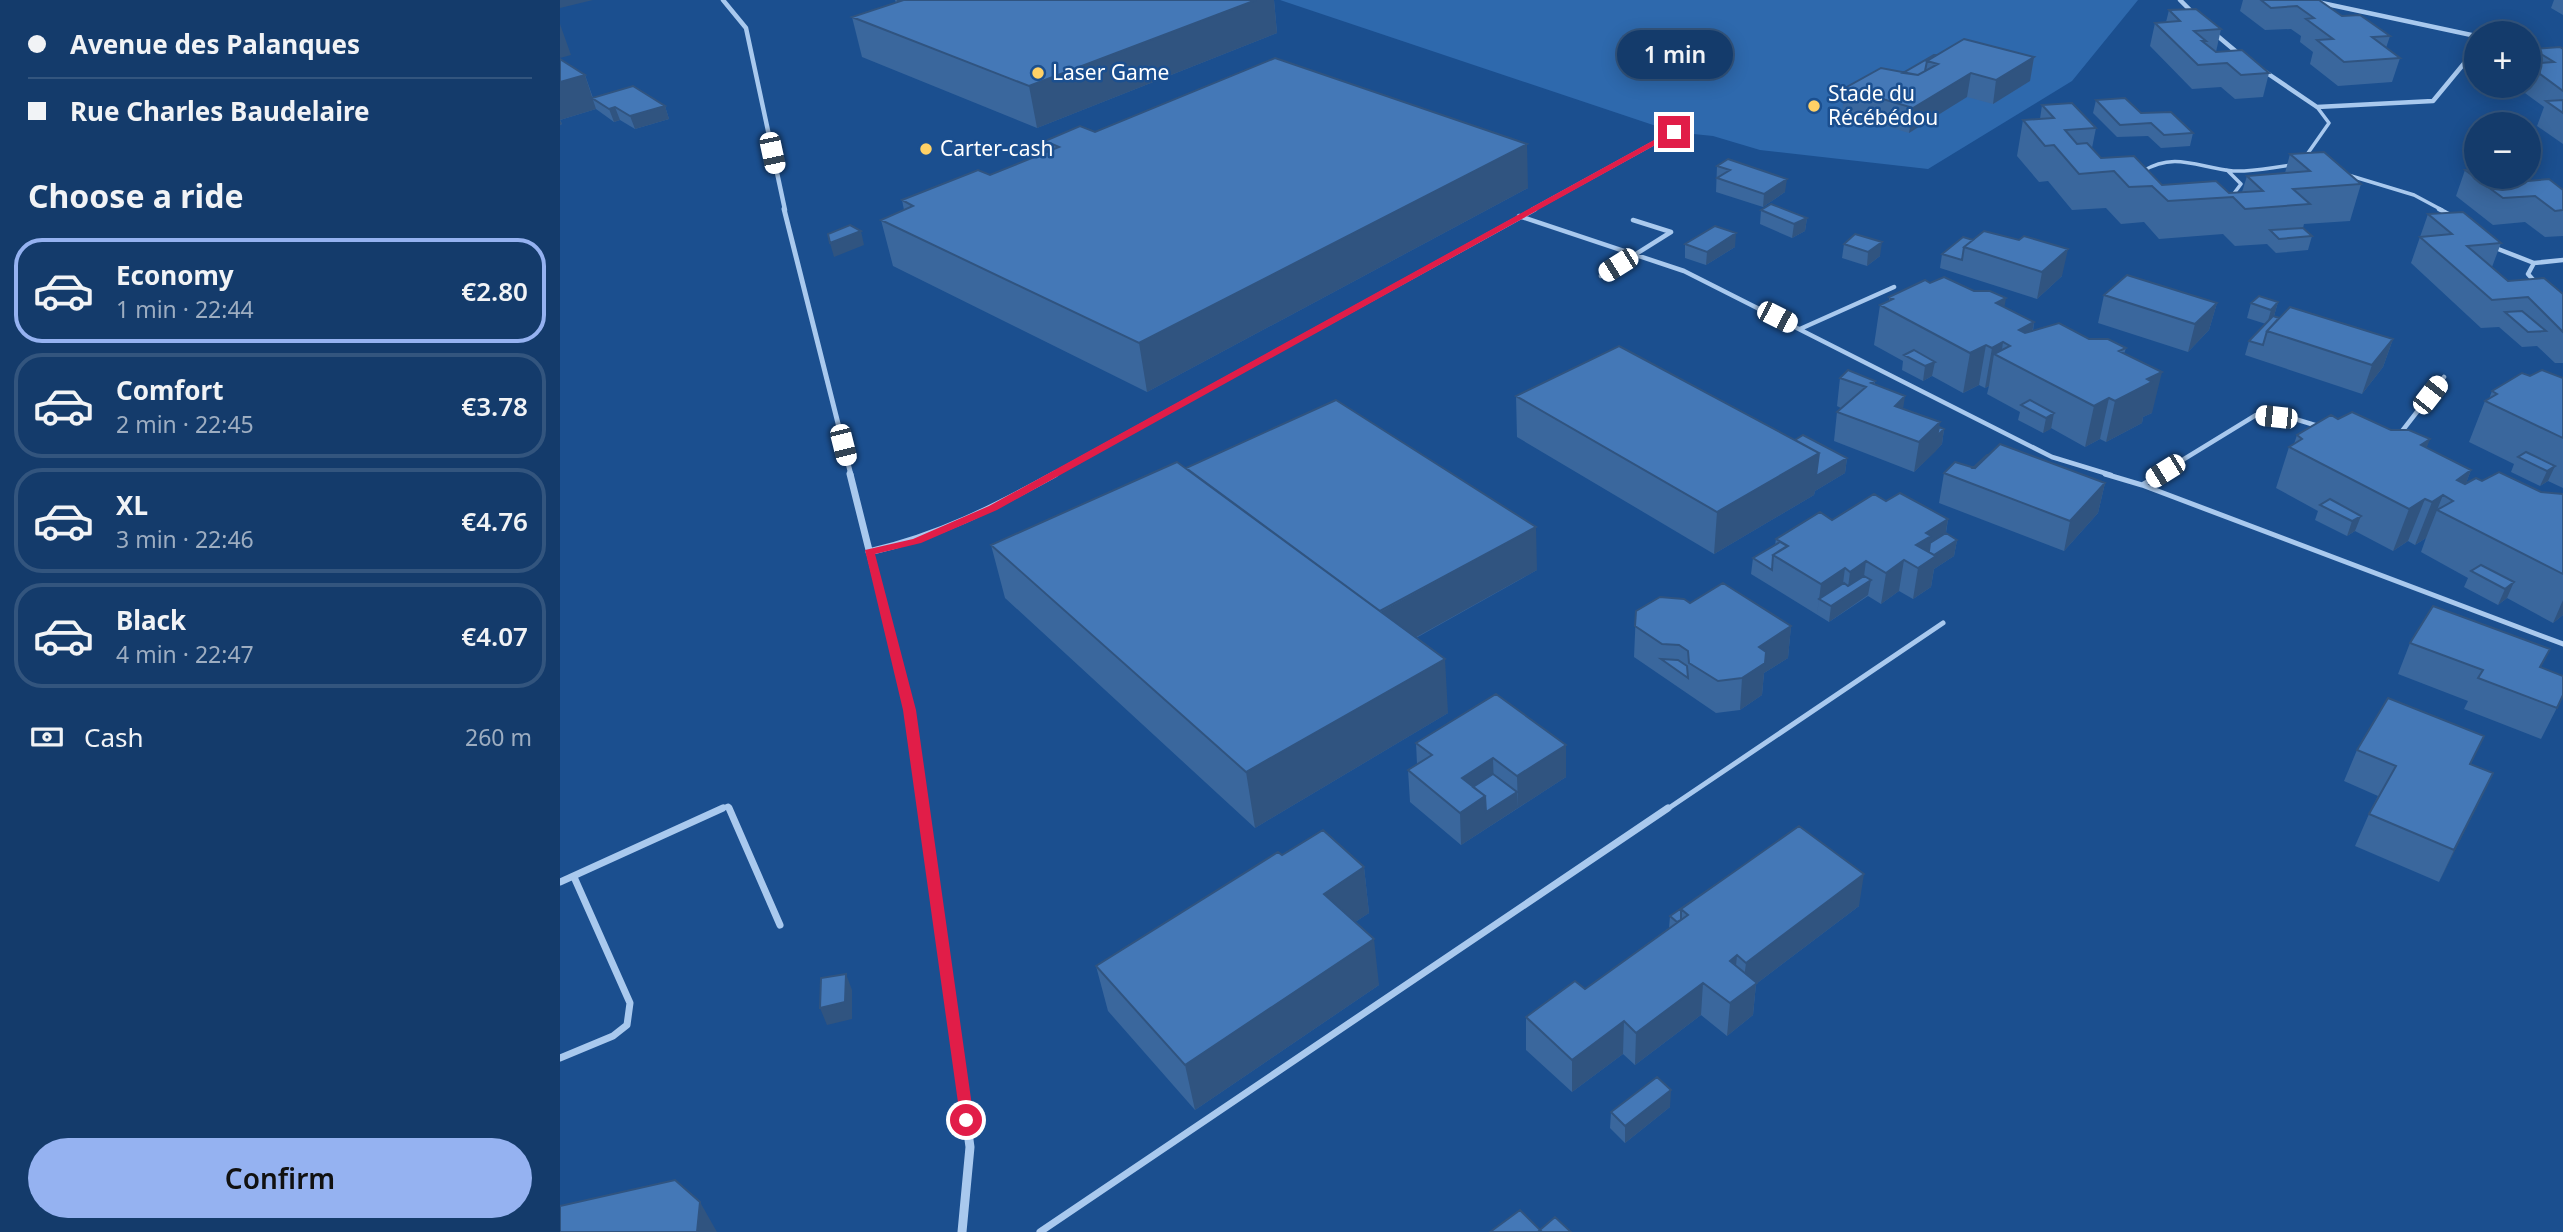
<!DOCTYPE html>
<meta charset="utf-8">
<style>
:root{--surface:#143b6b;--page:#214673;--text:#f1f3f6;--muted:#9dadc1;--line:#33557e;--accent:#95b2f1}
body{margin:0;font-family:"Noto Sans",sans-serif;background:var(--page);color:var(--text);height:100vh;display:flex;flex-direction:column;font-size:26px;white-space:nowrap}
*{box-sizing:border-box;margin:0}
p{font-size:23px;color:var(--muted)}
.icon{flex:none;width:38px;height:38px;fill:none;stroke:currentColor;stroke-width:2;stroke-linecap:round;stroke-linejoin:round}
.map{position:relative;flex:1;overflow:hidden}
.drawer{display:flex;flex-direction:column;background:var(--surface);width:560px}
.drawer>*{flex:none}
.hud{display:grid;align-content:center;height:154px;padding:0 28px;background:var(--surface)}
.tools{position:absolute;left:1904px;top:21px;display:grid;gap:14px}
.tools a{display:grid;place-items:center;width:77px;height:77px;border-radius:50%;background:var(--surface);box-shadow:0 4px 18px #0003,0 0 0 2px var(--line);font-size:35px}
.end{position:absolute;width:32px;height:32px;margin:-16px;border:9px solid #e11d48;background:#fff;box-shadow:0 0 0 4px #fff}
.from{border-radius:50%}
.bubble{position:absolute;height:49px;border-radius:24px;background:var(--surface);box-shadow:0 4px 18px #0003,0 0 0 2px var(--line);font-size:23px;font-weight:600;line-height:49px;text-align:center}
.car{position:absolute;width:21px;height:42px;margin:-21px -10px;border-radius:9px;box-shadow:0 0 5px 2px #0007;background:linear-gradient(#fff 24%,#345 0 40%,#fff 0 76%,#345 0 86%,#fff 0)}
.hud b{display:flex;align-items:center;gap:24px;height:66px;font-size:26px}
.hud b+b{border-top:2px solid var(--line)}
.hud i{width:18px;height:18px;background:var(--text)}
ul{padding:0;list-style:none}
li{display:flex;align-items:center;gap:21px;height:105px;margin:0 14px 10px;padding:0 14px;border:4px solid var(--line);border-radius:28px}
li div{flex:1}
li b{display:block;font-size:26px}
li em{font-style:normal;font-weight:600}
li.selected{border-color:var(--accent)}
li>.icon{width:63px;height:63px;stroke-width:1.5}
h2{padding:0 28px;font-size:32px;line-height:84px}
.pay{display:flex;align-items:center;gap:18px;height:77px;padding:0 28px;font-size:26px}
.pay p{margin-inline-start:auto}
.primary-button{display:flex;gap:14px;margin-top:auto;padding:14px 28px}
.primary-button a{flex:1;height:80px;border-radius:42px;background:var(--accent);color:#111;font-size:28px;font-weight:600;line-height:80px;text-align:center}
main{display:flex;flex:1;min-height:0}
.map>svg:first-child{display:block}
.green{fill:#2e69ad}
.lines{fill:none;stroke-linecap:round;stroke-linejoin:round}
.service-far3{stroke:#a9c9ee;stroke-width:3.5}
.service-far2{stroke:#a9c9ee;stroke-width:4.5}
.service-far1{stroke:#a9c9ee;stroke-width:5}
.service{stroke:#a9c9ee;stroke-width:7}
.minor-far3{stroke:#a9c9ee;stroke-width:4.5}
.minor-far2{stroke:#a9c9ee;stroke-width:5}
.minor-far1{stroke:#a9c9ee;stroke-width:7}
.minor{stroke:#a9c9ee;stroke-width:9}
.wall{fill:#3a679d}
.shaded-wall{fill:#305480}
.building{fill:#4478b7;stroke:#305480;stroke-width:2}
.route{fill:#e11d48}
.poi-dot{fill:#ffd166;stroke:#1b4f8f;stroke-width:2.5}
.labels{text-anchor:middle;stroke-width:5;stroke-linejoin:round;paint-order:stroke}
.far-poi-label{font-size:21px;fill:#fff;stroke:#1b4f8f;text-anchor:start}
</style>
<main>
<section class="drawer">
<div class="hud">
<b><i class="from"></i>Avenue des Palanques</b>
<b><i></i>Rue Charles Baudelaire</b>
</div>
<h2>Choose a ride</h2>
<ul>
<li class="selected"><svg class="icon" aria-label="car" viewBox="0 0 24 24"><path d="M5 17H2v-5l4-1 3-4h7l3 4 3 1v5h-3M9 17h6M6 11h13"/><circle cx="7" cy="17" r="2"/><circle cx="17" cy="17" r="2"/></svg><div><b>Economy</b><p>1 min · 22:44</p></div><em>€2.80</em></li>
<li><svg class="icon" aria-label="car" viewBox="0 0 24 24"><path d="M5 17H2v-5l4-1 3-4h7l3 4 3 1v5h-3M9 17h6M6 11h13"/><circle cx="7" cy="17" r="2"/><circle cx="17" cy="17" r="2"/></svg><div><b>Comfort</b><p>2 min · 22:45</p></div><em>€3.78</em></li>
<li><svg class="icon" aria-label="car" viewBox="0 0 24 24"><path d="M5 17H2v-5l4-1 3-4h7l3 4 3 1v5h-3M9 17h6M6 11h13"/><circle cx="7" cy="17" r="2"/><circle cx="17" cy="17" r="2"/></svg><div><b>XL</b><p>3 min · 22:46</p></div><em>€4.76</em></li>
<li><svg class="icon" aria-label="car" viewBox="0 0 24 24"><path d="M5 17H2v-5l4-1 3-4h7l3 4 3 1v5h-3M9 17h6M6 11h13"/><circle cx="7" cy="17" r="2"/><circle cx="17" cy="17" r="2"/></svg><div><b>Black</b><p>4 min · 22:47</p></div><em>€4.07</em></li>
</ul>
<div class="pay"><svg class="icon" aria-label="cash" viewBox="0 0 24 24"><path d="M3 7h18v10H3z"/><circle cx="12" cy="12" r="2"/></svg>Cash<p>260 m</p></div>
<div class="primary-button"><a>Confirm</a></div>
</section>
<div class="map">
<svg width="2003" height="1232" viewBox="0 0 2003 1232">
<rect width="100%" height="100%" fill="#1b4f8f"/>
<!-- green -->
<path class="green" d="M720,0h858l-66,81 -144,88 -168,-19 -47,-14 -39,-4z"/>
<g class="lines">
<!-- service-far3 -->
<path class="service-far3" d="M1749,159l-1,-6 21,-30 -12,-16
M1667,170l14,14 -9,12
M1583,171c32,-20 56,-3 90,0 20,1 40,-4 60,-6
M1788,175l66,20 28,15"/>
<!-- service-far2 -->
<path class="service-far2" d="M1879,209l13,7
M959,216l165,55 368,186 59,18
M1933,247l41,16 29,-3
M1974,263l-6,11 8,9
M1041,276l70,-44 -38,-12
M1240,329l94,-42
M1839,435l45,-58
M1598,475l98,-60 39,4 23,7"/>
<!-- service-far1 -->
<path class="service-far1" d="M1545,474l37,11
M1601,474l-19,11 421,159
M159,810l9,-4 2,4
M1106,810l277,-187"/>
<!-- service -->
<path class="service" d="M169,808l51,117
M0,882l163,-74
M0,1058l53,-22 14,-11 3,-22 -56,-126
M480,1232l628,-424"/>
<!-- minor-far3 -->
<path class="minor-far3" d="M163,0l23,28 39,182
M1620,0l15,15
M1748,0l168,36
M1654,33l25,21
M1701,69l56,38 116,-6 43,-52
M972,210l142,-78"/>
<!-- minor-far2 -->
<path class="minor-far2" d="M224,209l67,266
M492,475l483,-266"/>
<!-- minor-far1 -->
<path class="minor-far1" d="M290,474l59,236 14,100
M309,552c70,-16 124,-44 186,-78"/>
<!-- minor -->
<path class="minor" d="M363,808l47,339 -8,85"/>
</g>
<!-- wall -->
<path class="wall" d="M335,0h379l3,33 -240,95 -175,-71 -10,-40 44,-14z
M1683,0h76l23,16 48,20 -4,12 14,10 -8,24 -54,4 -28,-22 3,-12 -13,-10 1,-6 -10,-7 -26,1 -25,-19z
M1994,0h9v15l-12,-7z
M1609,10l52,19 -5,23 53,21 -6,24 -28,2 -14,-12 -29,2 -42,-43 5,-23 11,-1z
M1973,49h30v95l-26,-18 7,-19 -26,-19v-2h11v-24z
M1374,55l100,2 -4,24 -37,23 -26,-7 -58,36 -67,-20 3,-25 58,-15z
M0,59l25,16 8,23 72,8 4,13 -34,10 -15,-9 -6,2 -18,-13 -36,11 2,4 -2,1z
M1536,100l45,13 52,20 -3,13 -29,2 -13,-12 -31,1 -24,-24z
M1482,105l54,23 -4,20 9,10 61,27 67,8 13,-1 5,-16 38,-3 5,-19 71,30 -11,37 -46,3 -1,4 9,8 -4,14 -32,3 -9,-9 -32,2 -12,-12 -64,5 -15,-17 -23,2 -15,-16 -34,2 -24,-29 -9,1 -22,-26 6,-36 17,-1z
M535,132l433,56 -381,204 -254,-126 -12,-46 23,-10 -2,-10 88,-25 57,-23 -2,-11z
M1168,159l57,33 -22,15 -47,-15 1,-26z
M1905,170l52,12 46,8v46l-18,1 -20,-15 -32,3 -37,-29z
M1201,210l46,8 -2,13 -13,7 -32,-14z
M1868,214l73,29 -9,24 16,14 55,13v69h-8l-18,-17 -15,1 -23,-20 -18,1 -70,-65z
M1413,240h46l43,36 -25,23 -97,-31 2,-14z
M1125,244l50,3 -29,18 -21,-7z
M1284,244l36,12 -13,10 -25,-8z
M1370,283l74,24 30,15 -1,9 56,8 37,9 -2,6 28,59 -9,4 -1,6 -36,19 -6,-3 -15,8 -34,-19 -8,5 -25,-13 2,-8 -33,-18 2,-8 -4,2 -6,-3 -16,8 -31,-17 -9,5 -21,-11 1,-9 -29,-16 6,-40 9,-4v-4z
M1544,295l113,8 -8,27 -21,22 -90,-29z
M1718,302l-4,14 119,23 -10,28 -21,27 -117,-39 4,-14 17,-17 -19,-6 4,-15z
M1970,376l33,2v110l-15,-7 -8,5 -29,-14 3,-8 -45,-22 16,-41 4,-2 3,-8z
M1280,378l35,3v4l29,24 40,20 -2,15 -28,28 -80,-31 3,-29 4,-4 -4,-2z
M956,396l279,44 52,18 -2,15 -30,18 -1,4 -100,59 -197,-117z
M1778,419l88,29 45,22 -5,13 16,-2 59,11 22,2v121l-10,8 -46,-25 -9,7 -34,-18 4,-9 -47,-26 5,-14 -11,7 -7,-4 -15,10 -38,-20 -8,5 -32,-16 3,-9 -42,-23 13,-41 5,-3 3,-9z
M626,468l351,102 -121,68 32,75 -193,115 -250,-230 -14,-53z
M1413,468l132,15 -7,30 -34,38 -125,-48 5,-30z
M1326,501l62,18 -2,14 11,7 -3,16 -20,13 -3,18 -18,12 -14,-8 -18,13 -13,-8 -39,26 -78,-48 2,-16 22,-13 1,-6z
M1130,603l101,23 -3,32 -24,15 -2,22 -22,15 -24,3 -82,-56 2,-46z
M1850,643l131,25 22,28 -22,43 -77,-30 4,-8 -70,-27z
M936,694l70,83 -105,68 -51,-43 -2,-32 9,-6 -1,-21z
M1797,750l114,14 22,9 -54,109 -84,-36 14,-32 9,-18 -34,-15z
M722,855l82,12 5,46 -14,9 24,63 -184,125 -87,-99 -12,-45z
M1155,885l144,21 -103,78 -3,31 -26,21 -26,-21 -66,50 -12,-11 -51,38 -46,-42v-33l59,-28 84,-61 1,-12z
M1110,1107l-45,36 -15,-15 1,-16z"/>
<!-- shaded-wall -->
<path class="shaded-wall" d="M0,0h33l-33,8z
M696,0h18l3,33 -240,95 -8,-42z
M0,24l11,31 -11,3z
M1474,57l-4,24 -37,23 3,-24z
M1411,73l-4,24 -58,36 4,-25z
M25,75l11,34 -36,11 2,4 -2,1v-43z
M105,106l4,13 -34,10 -5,-13z
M55,107l5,13 -6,2 -5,-13z
M967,144l1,44 -381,204 -8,-49z
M1227,179l-2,13 -22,15 1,-13z
M1247,218l-2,13 -13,7 2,-14z
M301,231l3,14 -30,12 -4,-14z
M1176,233l-1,14 -29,18 1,-13z
M1322,242l-2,14 -13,10 1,-14z
M1508,249l-6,27 -25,23 5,-27z
M1446,298l-7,40 -3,-35z
M1718,302l-4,14 -7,8 4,-14z
M1657,303l-8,27 -21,22 7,-28z
M1474,322l-7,39 -8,-31z
M1833,339l-10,28 -21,27 10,-29z
M1443,342l-2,15 -7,-3 -5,32 -4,2 7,-40z
M1426,345l-7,40 -16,8 7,-40z
M1375,362l-3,14 -9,5 2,-15z
M1602,372l-10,41 -9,4 -1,6 -36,19 9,-41 32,-22z
M1345,396l-4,27 -6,-17z
M1549,398l-9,41 -15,8 9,-41z
M1494,413l-3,16 -8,4 3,-15z
M1380,422l-5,30 -21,20 5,-30z
M1384,429l-2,15 -7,8 2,-16z
M1870,439l-16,42 7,-36z
M1259,453l28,5 -2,15 -30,18 -1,4 -100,59 3,-42z
M1995,466l-7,15 -8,5 7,-15z
M1911,470l-16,42 -2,-11 4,-21z
M1545,483l-7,30 -34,38 6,-30z
M1883,495l-17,43 -11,7 17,-43z
M1865,499l-17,42 -15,10 16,-42z
M1801,516l-6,15 -8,5 5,-15z
M1388,519l-5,30 14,-9 -3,16 -20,13 -3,18 -18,12 5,-31 -2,-23 10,-12z
M976,527l1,43 -160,89 -4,-43z
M1344,560l-5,31 -18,13 5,-31z
M1306,561l-3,23 8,-4 -3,15 -39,27 2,-16 -12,-7 -2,16 4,-31 24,-16 -4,31 6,-4 3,-23z
M1954,582l-7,16 -9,7 7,-16z
M2003,600v15l-10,8z
M1231,626l-3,32 -24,15 -2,22 -22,15 2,-32 17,-31z
M885,659l3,54 -193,115 -9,-56z
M1006,745v32l-48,31 -1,-32z
M933,758l1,32 -19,13 -13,-25z
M1933,773l-15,32 -39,77 15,-32z
M957,792l1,16 -57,37 -1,-32 25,-17z
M804,867l5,46 -40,26 -5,-45z
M1304,874l-5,32 -103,78 -3,31 -26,21 3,-33 12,-9 4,-31z
M814,939l5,46 -184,125 -10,-45z
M1177,955l-3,33 -4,-27z
M286,974l6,16v29l-25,6 -7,-17z
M1143,983l-2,32 -66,50 1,-32z
M1064,1021l-1,33 -51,38v-32z
M1111,1090l-1,17 -45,36v-17z
M140,1202l17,30h-20z"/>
<!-- building -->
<path class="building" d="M337,0h359l-227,86 -177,-69 49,-16z
M1701,0h58l23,16 18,-1 30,21 -18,1 28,21 -56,4 -27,-22 16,-1 -27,-20 8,-1 -17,-12 -26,2z
M1636,9l25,20 -27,2 12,10h-4l14,11 26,-2 27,23 -28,2 -14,-12 -29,2 -43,-42 25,-2 -11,-11z
M1404,39l70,18 -38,23 -25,-7 -58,35 -68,-20 36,-20 37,7 20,-11 -11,-3z
M2000,47l3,2v42l-34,-25v-2l25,-2 -21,-13z
M1374,55h2l-9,6 -2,10 -7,4 -15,-2z
M715,58l252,86 -388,199 -258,-123 32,-14 -11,-6 76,-30 12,5 69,-28 -14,-6 35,-15 15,6z
M0,59l25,16 -25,7z
M73,86l32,20 -35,10 -15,-9 -6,2 -17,-11z
M1565,98l16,15 30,-1 22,21 -29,2 -13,-12 -31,2 -24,-25z
M2003,100v13l-17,-12z
M1512,103l24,25 -31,2 12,14 10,-1 14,15 33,-2 28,29 54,-4 13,12 34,-2 -16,-15 63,-5 -20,-17 34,-2 37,32 -68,5 17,15 -65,5 -12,-12 -65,4 -16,-15 -23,1 -15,-16 -35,3 -25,-29 -9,1 -22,-26 31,-2 -12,-13z
M1168,159l59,20 -23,15 -47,-16 13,-8 -13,-4z
M1916,169v8h33l8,5 32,-3 14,11v20l-8,1 -20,-15 -32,2 -38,-28z
M1211,204l36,14 -13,6 -33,-14z
M1903,212l38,31 -34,3 41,35 36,-3 19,16v38l-35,-35 -36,3 -72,-63 32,-3 -24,-20z
M290,225l11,6 -31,12 -2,-9z
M1155,226l21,7 -29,19 -22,-8z
M1743,228l9,8 -33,3 -9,-9z
M1424,231l35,9 5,-4 44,13 -26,23 -78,-25z
M1295,234l27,8 -14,10 -24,-8z
M1403,237l10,3 -9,7 -2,13 -20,-6z
M1567,275l90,28 -22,21 -91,-29z
M1384,277l30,14h16l16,7 -10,5 38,19 -15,8 6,3 34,-10 30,16h19l18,9 -7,3 43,21 -15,7 5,3 -37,19 -6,-3 -15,8 -100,-52 16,-8 -7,-4 -11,6 -6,-3 -16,8 -90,-48 13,-6 -4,-2 36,-17 5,3z
M1699,296l19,6 -7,8 -20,-7z
M1730,307l103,32 -21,26 -105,-34z
M1962,311l24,20 -18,1 -23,-20z
M1713,316l6,2 -12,13 -4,14 -14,-4z
M1059,346l200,107 -102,59 -201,-116z
M1354,350l21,12 -10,4 -21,-11z
M1288,370l27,11 -4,2 34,13 -10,10 45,16 -21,20 -82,-30 29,-25 -26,-9z
M1982,370l21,8v60l-78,-37 12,-7 -5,-3 30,-18 8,3z
M776,400l200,127 -156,84 -194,-143z
M1470,400l24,13 -8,5 -25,-13z
M1792,412l39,18h18l21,9 -9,6 50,25 -14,10 8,4 11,-6 6,3 17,-9 42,20 22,2v80l-126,-64 16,-9 -10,-6 -11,7 -7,-3 -16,10 -120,-62 13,-8 -5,-4 34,-20 7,4z
M1379,427l5,2 -7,7z
M1243,435l44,23 -31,18 3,-23 -24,-13z
M1440,444l105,39 -35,38 -126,-48 11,-11 20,6z
M1966,452l29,14 -8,5 -29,-14z
M1427,455h1l-13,13h-2z
M617,462l268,197 -199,113 -255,-227z
M1340,493l48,26 -22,14 5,3 -15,9 20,11 -18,12 -14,-8 -18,13 -20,-12 -16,11 -5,-4 -24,16 -48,-29 15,-9 -12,-7 44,-27 12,8 42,-26 12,7z
M1770,499l31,17 -9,5 -32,-16z
M1386,533l11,7 -23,15 -7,-4h2l1,-8z
M1220,542l7,4 -14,9 -1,15 -19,-12z
M1921,565l33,17 -9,7 -34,-18z
M1304,576l7,4 -40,26 -12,-7 25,-16 4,3z
M1163,583l68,43 -32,21 7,5 -1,11 -23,15 -24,3 -29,-18 -1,-12 -9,-6 -17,-1 -27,-18 1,-15 24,-14 24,2 6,4z
M1873,606l117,43 -10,18 23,9v19l-6,13 -79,-30 5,-8 -73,-27z
M1101,659l17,1 9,6 1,12z
M936,694l70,51 -49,31 -24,-18 -31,20 23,18 -25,17 -52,-43 24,-15 -16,-12z
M1828,698l96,38 -14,28 23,9 -39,77 -85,-36 27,-48 -39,-16z
M933,774l24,18 -31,20 -1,-16 -12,-9z
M1239,826l65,48 -118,89 -9,-8 -7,6 27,22 -27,20 -27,-20 -67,50 -12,-12 -52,39 -46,-43 49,-36 10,8 103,-74 -7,-6z
M763,830l41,37 -40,27 50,45 -189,126 -89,-99 182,-114 4,3z
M1155,885l-34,24v11l-4,2 -7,-6z
M286,974l-1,28 -25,6 1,-30z
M1097,1077l14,13 -46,36 -14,-14z
M115,1180l25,22 -3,30h-137v-26z
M960,1210l20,20 15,-13 16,15h-29l-2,-2 -2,2h-48z"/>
<!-- route -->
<path class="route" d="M1114,129l3,4 -680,377 -76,33 -46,11 41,156 58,410 -8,6 -5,-2 -58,-414 -38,-160 48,-11 76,-33z"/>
<!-- markers -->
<g class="poi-dot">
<circle cx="478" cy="73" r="7"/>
<circle cx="1254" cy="106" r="7"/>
<circle cx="366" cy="149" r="7"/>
</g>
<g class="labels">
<!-- far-poi labels -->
<g class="far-poi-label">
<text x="492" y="80">Laser Game</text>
<text x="1268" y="101">Stade du<tspan x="1268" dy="24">Récébédou</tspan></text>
<text x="380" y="156">Carter-cash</text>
</g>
</g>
</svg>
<div class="tools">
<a>+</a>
<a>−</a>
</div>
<i class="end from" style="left:406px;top:1120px"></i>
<i class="end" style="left:1114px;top:132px"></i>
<div class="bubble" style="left:1057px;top:30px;width:116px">1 min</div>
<i class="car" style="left:212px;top:153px;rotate:168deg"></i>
<i class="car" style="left:1058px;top:265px;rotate:238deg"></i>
<i class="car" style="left:1217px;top:317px;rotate:117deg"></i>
<i class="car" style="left:1870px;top:395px;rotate:38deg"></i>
<i class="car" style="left:1716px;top:417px;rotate:276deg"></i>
<i class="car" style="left:283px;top:445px;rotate:166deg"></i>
<i class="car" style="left:1605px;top:471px;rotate:238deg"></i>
</div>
</main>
